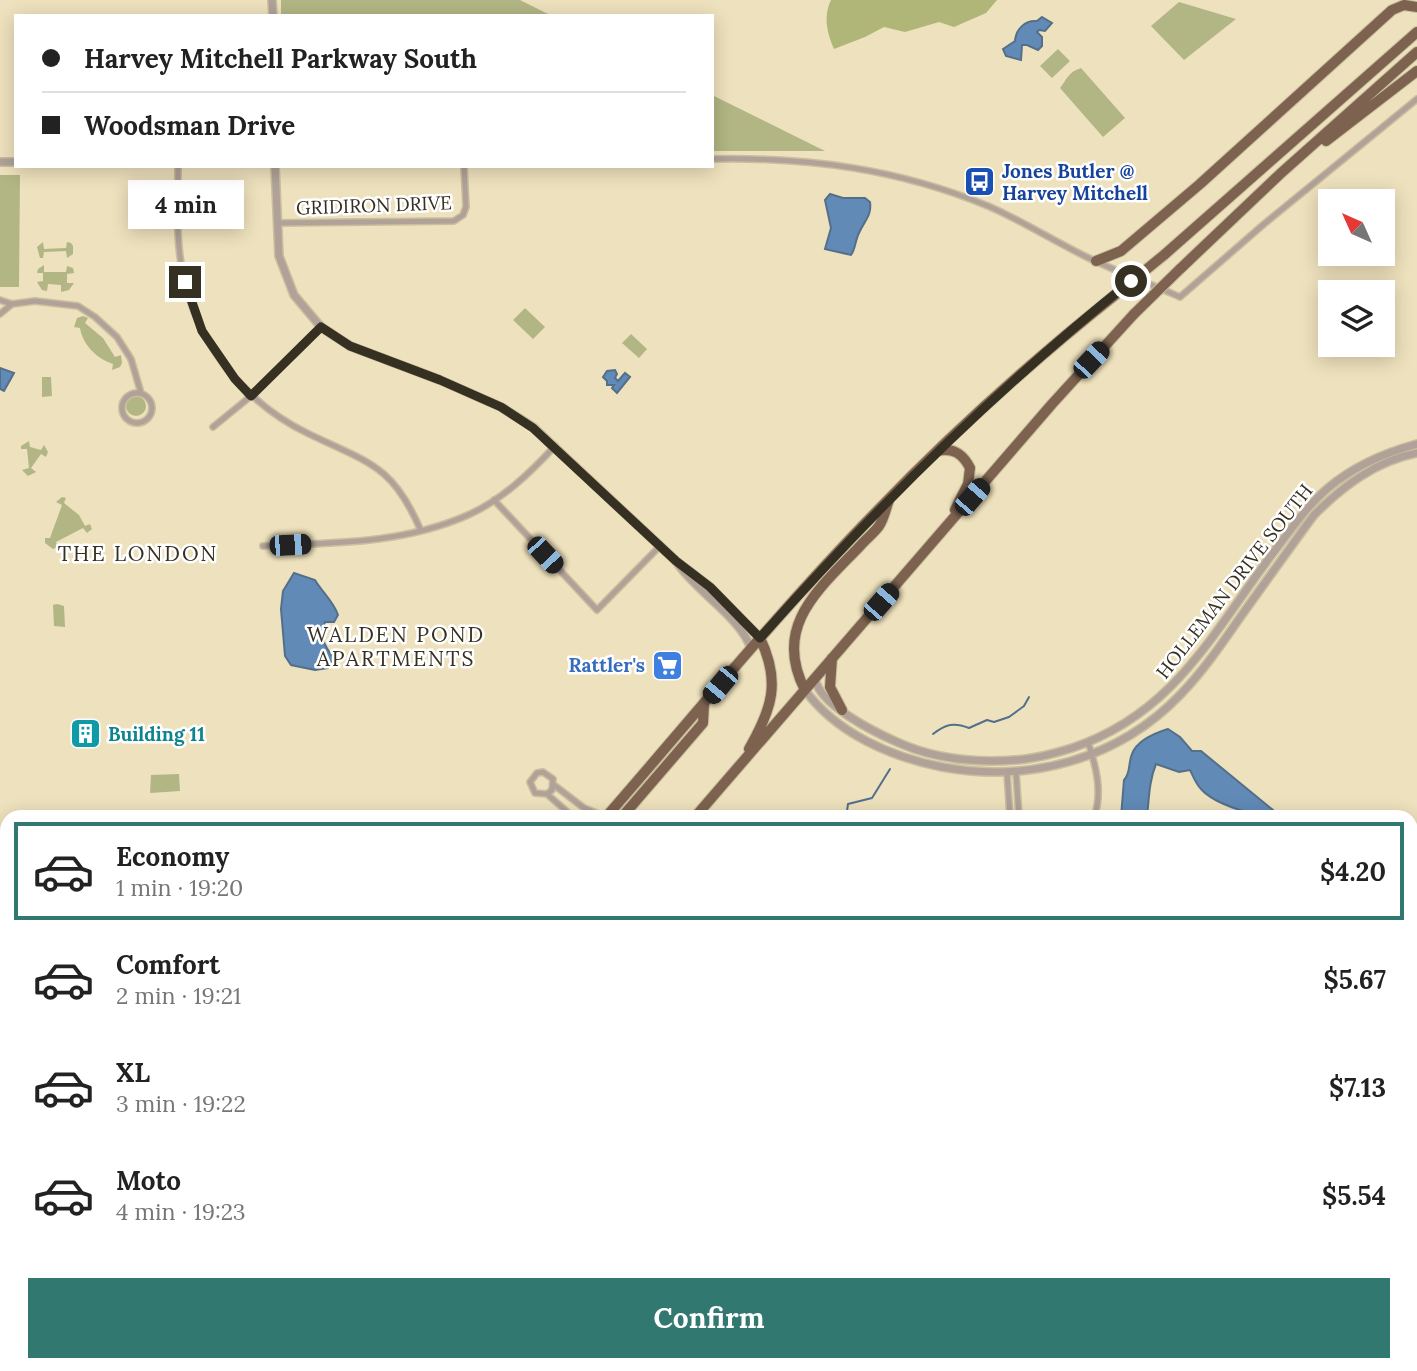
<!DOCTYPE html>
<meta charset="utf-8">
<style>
:root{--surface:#fff;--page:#f6f6f6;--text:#222;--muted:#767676;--line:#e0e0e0;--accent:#307870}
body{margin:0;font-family:Lora,serif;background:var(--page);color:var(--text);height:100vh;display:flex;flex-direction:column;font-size:26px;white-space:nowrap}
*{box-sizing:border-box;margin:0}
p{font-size:23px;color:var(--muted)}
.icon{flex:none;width:38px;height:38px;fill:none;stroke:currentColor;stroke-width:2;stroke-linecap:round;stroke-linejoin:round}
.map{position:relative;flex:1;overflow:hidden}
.panel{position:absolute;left:0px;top:810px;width:1418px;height:562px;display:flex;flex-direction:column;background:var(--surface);border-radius:21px 21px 0 0;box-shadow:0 4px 18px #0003}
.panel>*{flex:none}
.banner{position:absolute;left:14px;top:14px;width:700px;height:154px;border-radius:0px;box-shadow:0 4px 18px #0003;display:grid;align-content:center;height:154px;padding:0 28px;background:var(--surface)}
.needle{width:46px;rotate:315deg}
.fabs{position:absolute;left:1318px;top:189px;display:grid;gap:14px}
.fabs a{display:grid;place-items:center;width:77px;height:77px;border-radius:0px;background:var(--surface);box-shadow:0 4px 18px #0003;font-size:35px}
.end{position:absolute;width:32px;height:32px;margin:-16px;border:9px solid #353022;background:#fff;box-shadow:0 0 0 4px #fff}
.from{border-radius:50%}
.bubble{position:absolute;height:49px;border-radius:0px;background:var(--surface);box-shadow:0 4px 18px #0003;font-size:23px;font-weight:800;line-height:49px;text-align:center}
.car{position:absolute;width:21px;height:42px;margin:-21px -10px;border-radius:9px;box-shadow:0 0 5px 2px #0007;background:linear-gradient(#222 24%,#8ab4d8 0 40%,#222 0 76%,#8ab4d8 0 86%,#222 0)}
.banner b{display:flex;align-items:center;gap:24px;height:66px;font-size:26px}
.banner b+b{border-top:2px solid var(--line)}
.banner i{width:18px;height:18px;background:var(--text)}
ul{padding:12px 0 0;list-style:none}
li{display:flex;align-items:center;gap:21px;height:98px;margin:0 14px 10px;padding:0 14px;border:4px solid transparent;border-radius:0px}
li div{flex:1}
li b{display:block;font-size:26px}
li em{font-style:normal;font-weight:800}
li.selected{border-color:var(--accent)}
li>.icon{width:63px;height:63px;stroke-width:1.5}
.button{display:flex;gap:14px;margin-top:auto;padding:14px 28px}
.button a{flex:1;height:80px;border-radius:0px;background:var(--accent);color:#fff;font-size:28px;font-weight:800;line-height:80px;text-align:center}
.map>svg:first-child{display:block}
.green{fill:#b2b684}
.forest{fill:#b0b578}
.water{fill:#618ab7;stroke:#546f8a;stroke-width:2}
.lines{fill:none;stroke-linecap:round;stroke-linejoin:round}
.stream{stroke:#546f8a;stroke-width:2}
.minor-casing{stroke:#c9be9e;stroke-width:8}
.tertiary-casing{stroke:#c9be9e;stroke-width:10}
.trunk-casing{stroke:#c9be9e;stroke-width:12}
.minor{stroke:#b0a298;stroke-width:5}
.tertiary{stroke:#b0a298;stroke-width:7}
.trunk{stroke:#7d624f;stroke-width:10}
.trunk-bridge-casing{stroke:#c9be9e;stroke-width:12;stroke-linecap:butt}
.trunk-bridge{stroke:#7d624f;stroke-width:10}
.route{stroke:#353022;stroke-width:9}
.labels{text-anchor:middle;stroke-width:5;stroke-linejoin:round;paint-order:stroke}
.transit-label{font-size:19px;font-weight:bold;fill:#164399;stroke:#fff;text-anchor:start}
.street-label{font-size:19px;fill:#353022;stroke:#fff}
.shop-label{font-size:19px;font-weight:bold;fill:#366cbe;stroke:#fff;text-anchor:end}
.culture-label{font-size:19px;font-weight:bold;fill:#0d838f;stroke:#fff;text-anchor:start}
.neighbourhood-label{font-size:21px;letter-spacing:2px;fill:#353022;stroke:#fff}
</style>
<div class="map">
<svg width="1417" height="1371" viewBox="0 0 1417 1371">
<rect width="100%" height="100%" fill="#eee1bd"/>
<!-- green -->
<path class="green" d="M281,0h239l32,16h-271z
M1179,2l57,17 -52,41 -33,-34z
M1058,49l12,12 -18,17 -12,-12z
M1081,68l44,50 -22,19 -43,-49c7,-9 8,-16 21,-20z
M712,95l113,56h-113z
M0,175h20l-1,112h-19z
M43,242l1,7 22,-1 1,-6 4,1 2,3v8l-6,4 -1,-7 -22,1 -1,6h-3l-3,-11z
M44,265v7h22l1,-6 6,2 1,5 -7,1v9h7l-5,7 -8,2v-7l-13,-1 -1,7 -5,-1 -5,-8 6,-1v-8h-6l1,-4z
M525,308l20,19 -12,12 -20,-19z
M83,316l5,2 -3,5 18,15 12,19 6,-2 1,8 -2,4 -8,3 1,-6c-17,-6 -30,-19 -33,-36l-6,-1 3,-9z
M631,334l16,15 -8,9 -17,-15z
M42,377h9l1,19 -10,1z
M126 406a10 10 0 1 1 20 0a10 10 0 1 1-20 0Z
M29,441l1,6 11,3 3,-5 4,7 -2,5 -5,-3 -10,14 5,4 -8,4 -6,-6 7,-2 -2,-19h-6v-3z
M62,497l4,1 -2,5 15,12 6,11 5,-2 2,5 -5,4 -4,-5 -27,14 2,5 -5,2 -8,-6v-5h5l12,-33 -6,-3z
M57,604l7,2 1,21 -11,-1 -1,-21z
M179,774l1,17 -30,2 1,-18z"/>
<!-- forest -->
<path class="forest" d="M831,0h166l-11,13 -32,14 -15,-5 -34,10 -21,-5 -19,10 -31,12c-7,-16 -11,-33 -3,-49z"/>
<!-- water -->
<path class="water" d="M1042,17l10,6 -7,8 -6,-1 -2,2 5,5v9l-4,4 -11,-5h-5l-1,15 -15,-4 -3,-7 12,-8c1,-12 10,-21 22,-20z
M830,194l13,4h22l5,4c2,14 -6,19 -11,31 -4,7 -3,15 -8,22l-26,-6 6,-21 -6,-28z
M0,368l14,5 -10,18 -4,-2z
M615,370l2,4 -2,4 3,3 7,-8 5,4 -13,16 -5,-5 2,-3h-7v-4l-4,-4 4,-6z
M294,573l21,7c7,12 19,22 23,35l-4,7h-9c-6,16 0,24 9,37l-6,9 -13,2 -24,-5 -6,-9 -4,-47 2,-18z
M1168,729l12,8 12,14h9l78,64 -2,2c-20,0 -62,-12 -76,-28 -5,-5 -8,-13 -11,-19l-11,2 -23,-8c-7,17 -7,35 -9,53h-26l3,-37c7,-7 4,-17 8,-26 5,-14 23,-21 36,-25z"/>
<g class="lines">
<!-- stream -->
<path class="stream" d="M933,734c13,-10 21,-12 36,-6l18,-8 7,2 15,-5 15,-11 5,-9
M849,817l-2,-6 1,-7 24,-6 18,-29
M124,1365l2,6
M414,1365l4,6
M482,1365l2,6
M352,1371l6,-6"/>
<defs>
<path id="minor" d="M712,159c97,-2 186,10 276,47 37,16 72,39 109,56 27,12 56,23 83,35l84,-73 153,-125
M178,166c0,39 -3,79 7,117 17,67 62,121 124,151 60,29 84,31 112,97
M277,223l177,-2 9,-6 3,-8 -2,-41
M0,300l12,4 23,-3 43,5 17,11 22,20 14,22 10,34
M0,314l12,-10
M122 408a15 15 0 1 1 30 0a15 15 0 1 1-30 0Z
M213,427l38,-31 70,-69
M494,500l103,110 63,-64
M263,546c69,-3 140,-2 205,-31 34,-15 62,-42 87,-69
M1088,742c8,24 15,51 6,75
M1016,772l3,45
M1007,773l3,44
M554,785l30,23 22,9
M547,794l5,-4 1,-11 -10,-7 -6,1 -7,9 5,11 12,1 26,23
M1410,1005l7,1
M1410,1012l7,2
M1410,1338l7,3"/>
<path id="tertiary" d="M272,0l1,16
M0,162h16
M275,166l4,90 15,39 27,32 29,19 90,34 61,27 32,20 143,134 34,26 50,51
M678,564c20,29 61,52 73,84
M815,679c5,26 59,53 82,63 37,17 77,21 118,18 20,-1 38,-6 57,-12 104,-35 142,-118 204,-199 16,-21 32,-44 52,-61 26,-22 56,-35 89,-44
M805,690c31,43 86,67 137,77 87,16 176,-7 239,-73 22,-23 40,-49 58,-75 25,-35 50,-70 75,-104 29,-29 62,-54 103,-62
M1410,1329l7,-16
M1392,1371l3,-6"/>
<path id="trunk" d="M1326,141l91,-70
M1164,255l253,-223
M1096,261l25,-10 79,-67 192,-174 12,-5 13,2
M1180,269l100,-95 137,-122
M937,451c16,-4 26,3 33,17l-2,16 -13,26
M832,658l-2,29 12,23
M805,690c-33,-64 14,-101 55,-144 6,-7 14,-13 19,-20 5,-7 7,-18 10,-26
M749,749c23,-40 32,-67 11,-111
M606,817c89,-102 175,-208 270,-305 75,-78 155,-150 239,-217
M622,817l81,-94 1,-19
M695,817l357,-413 82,-90
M0,1268l7,-2
M0,1336l7,-1"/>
</defs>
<!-- minor casing -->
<use href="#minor" class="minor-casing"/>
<!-- tertiary casing -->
<use href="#tertiary" class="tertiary-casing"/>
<!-- trunk casing -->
<use href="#trunk" class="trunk-casing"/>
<!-- minor -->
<use href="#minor" class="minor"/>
<!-- tertiary -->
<use href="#tertiary" class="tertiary"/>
<!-- trunk -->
<use href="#trunk" class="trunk"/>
<defs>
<path id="trunk-bridge" d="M1115,295l49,-40
M1134,314l46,-45"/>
</defs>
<!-- trunk-bridge casing -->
<use href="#trunk-bridge" class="trunk-bridge-casing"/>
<!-- trunk-bridge -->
<use href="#trunk-bridge" class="trunk-bridge"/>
</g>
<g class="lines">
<!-- route -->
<path class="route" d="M185,282l17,49 33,48 16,17 70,-69 29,19 90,34 61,27 32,21 143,133 34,26 50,51c115,-129 236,-249 371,-357"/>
</g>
<!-- icons -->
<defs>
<symbol id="bus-square" viewBox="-11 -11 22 22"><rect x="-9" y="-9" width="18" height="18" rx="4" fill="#1a4fb4" stroke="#fff"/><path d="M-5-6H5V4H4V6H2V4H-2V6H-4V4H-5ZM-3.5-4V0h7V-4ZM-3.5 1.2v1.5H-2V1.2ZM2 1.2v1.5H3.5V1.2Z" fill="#fff"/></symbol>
<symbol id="supermarket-square" viewBox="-11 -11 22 22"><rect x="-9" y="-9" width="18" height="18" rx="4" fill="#3f7fe0" stroke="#fff"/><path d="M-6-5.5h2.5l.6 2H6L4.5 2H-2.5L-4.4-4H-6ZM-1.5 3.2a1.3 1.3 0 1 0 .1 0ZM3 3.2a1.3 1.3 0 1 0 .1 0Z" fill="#fff"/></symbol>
<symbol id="building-square" viewBox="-11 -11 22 22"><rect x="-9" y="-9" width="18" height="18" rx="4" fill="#0f9aa8" stroke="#fff"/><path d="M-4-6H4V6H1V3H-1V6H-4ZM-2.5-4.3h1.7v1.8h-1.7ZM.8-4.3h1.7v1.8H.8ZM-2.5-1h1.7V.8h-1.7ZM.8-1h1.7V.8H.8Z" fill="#fff"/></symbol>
</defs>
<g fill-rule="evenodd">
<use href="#bus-square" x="962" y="164" width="35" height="35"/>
<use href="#supermarket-square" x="650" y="648" width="35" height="35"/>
<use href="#building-square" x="68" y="716" width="35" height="35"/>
</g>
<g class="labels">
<!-- transit labels -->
<g class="transit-label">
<text x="1002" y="178">Jones Butler @<tspan x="1002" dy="22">Harvey Mitchell</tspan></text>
</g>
<!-- street labels -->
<g class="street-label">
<text transform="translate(374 205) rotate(-2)" y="7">GRIDIRON DRIVE</text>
<text transform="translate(1234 581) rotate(-52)" y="7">HOLLEMAN DRIVE SOUTH</text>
</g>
<!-- shop labels -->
<g class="shop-label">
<text x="645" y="672">Rattler's</text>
</g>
<!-- culture labels -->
<g class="culture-label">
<text x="108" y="741">Building 11</text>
</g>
<!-- neighbourhood labels -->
<g class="neighbourhood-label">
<text x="138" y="561">THE LONDON</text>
<text x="396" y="642">WALDEN POND<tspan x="396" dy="24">APARTMENTS</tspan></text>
</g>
</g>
</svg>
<div class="fabs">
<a><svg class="needle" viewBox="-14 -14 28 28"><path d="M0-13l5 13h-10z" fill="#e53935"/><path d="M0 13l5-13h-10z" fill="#767676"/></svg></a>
<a><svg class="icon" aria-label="layers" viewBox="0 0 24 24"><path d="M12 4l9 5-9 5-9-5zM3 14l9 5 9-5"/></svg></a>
</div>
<i class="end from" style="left:1131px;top:281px"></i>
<i class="end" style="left:185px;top:282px"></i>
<div class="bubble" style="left:128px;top:180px;width:116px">4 min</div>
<i class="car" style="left:1091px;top:360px;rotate:43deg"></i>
<i class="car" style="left:972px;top:497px;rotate:41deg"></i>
<i class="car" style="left:290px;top:545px;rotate:87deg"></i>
<i class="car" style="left:545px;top:555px;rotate:137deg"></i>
<i class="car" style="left:881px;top:602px;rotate:41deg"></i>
<i class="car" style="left:720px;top:685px;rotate:220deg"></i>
<div class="banner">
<b><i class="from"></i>Harvey Mitchell Parkway South</b>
<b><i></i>Woodsman Drive</b>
</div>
<section class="panel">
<ul>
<li class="selected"><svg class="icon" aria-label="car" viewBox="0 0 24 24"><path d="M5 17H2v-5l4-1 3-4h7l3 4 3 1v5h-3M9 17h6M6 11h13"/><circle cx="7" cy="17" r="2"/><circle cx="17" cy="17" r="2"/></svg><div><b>Economy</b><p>1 min · 19:20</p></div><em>$4.20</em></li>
<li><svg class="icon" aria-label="car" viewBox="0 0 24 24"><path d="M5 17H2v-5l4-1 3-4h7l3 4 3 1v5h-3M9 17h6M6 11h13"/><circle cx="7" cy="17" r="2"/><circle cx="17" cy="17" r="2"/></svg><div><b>Comfort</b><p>2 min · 19:21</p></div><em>$5.67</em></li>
<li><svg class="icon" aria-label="car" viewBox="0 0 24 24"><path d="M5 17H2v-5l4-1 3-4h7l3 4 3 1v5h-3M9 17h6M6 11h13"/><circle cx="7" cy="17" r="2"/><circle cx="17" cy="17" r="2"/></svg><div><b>XL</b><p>3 min · 19:22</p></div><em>$7.13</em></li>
<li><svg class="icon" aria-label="car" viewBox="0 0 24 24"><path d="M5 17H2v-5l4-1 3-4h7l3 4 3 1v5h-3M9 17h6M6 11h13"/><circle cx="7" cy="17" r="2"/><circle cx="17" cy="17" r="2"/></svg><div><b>Moto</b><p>4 min · 19:23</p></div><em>$5.54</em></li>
</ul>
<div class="button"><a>Confirm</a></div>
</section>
</div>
